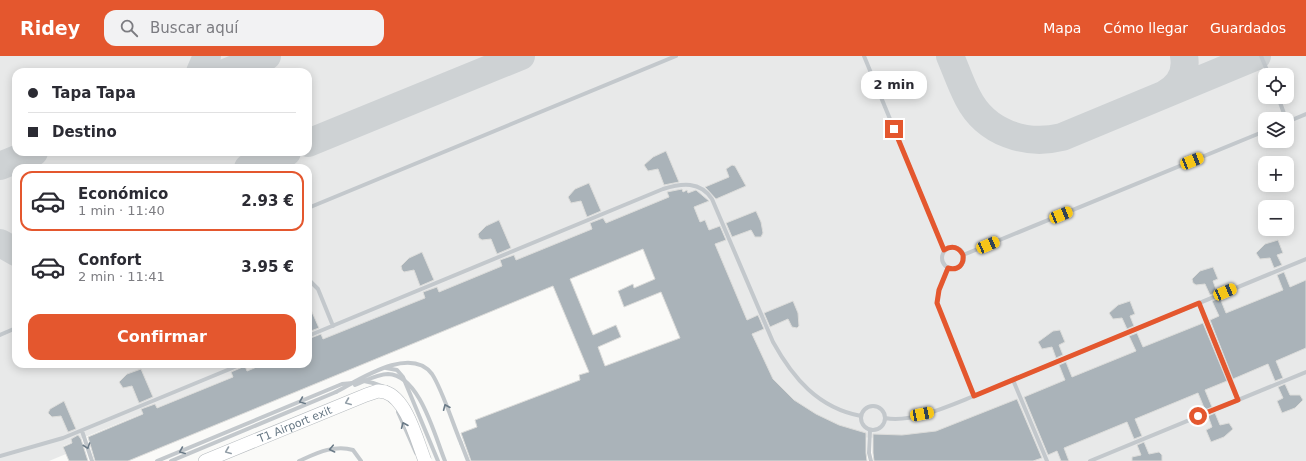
<!DOCTYPE html>
<html lang="es">
<meta charset="utf-8">
<style>
:root{--surface:#fff;--page:#f2f2f3;--text:#2b2b33;--muted:#7c7c81;--line:#e1e1e2;--accent:#e4572e}
body{margin:0;font-family:"DejaVu Sans",sans-serif;background:var(--page);color:var(--text);height:100vh;display:flex;flex-direction:column;font-size:15px;white-space:nowrap}
*{box-sizing:border-box;margin:0}
p{font-size:13px;color:var(--muted)}
.icon{flex:none;width:22px;height:22px;fill:none;stroke:currentColor;stroke-width:2;stroke-linecap:round;stroke-linejoin:round}
.map{position:relative;flex:1;overflow:hidden}
.drawer{position:absolute;left:12px;top:108px;width:300px;height:204px;display:flex;flex-direction:column;background:var(--surface);border-radius:12px;box-shadow:0 2px 10px #0003}
.drawer>*{flex:none}
.hud{position:absolute;left:12px;top:12px;width:300px;height:88px;border-radius:12px;box-shadow:0 2px 10px #0003;display:grid;align-content:center;height:88px;padding:0 16px;background:var(--surface)}
.buttons{position:absolute;left:1258px;top:12px;display:grid;gap:8px}
.buttons a{display:grid;place-items:center;width:36px;height:36px;border-radius:8px;background:var(--surface);box-shadow:0 2px 10px #0003;font-size:20px}
.end{position:absolute;width:18px;height:18px;margin:-9px;border:5px solid #e4572e;background:#fff;box-shadow:0 0 0 2px #fff}
.from{border-radius:50%}
.bubble{position:absolute;height:28px;border-radius:12px;background:var(--surface);box-shadow:0 2px 10px #0003;font-size:13px;font-weight:600;line-height:28px;text-align:center}
.car{position:absolute;width:12px;height:24px;margin:-12px -6px;border-radius:5px;box-shadow:0 0 3px 1px #0007;background:linear-gradient(#f5c518 24%,#345 0 40%,#f5c518 0 76%,#345 0 86%,#f5c518 0)}
.hud b{display:flex;align-items:center;gap:14px;height:38px;font-size:15px}
.hud b+b{border-top:1px solid var(--line)}
.hud i{width:10px;height:10px;background:var(--text)}
ul{padding:7px 0 0;list-style:none}
li{display:flex;align-items:center;gap:12px;height:60px;margin:0 8px 6px;padding:0 8px;border:2px solid transparent;border-radius:12px}
li div{flex:1}
li b{display:block;font-size:15px}
li em{font-style:normal;font-weight:600}
li.selected{border-color:var(--accent)}
li>.icon{width:36px;height:36px;stroke-width:1.5}
.button{display:flex;gap:8px;margin-top:auto;padding:8px 16px}
.button a{flex:1;height:46px;border-radius:12px;background:var(--accent);color:#fff;font-size:16px;font-weight:600;line-height:46px;text-align:center}
header{display:flex;align-items:center;gap:24px;box-sizing:border-box;height:56px;padding:0 20px;background:var(--accent);color:#fff}
header strong{font-size:19px}
nav{display:flex;gap:22px;margin-inline-start:auto;font-size:14px}
.search{width:280px;height:36px;background:var(--page);display:flex;align-items:center;gap:10px;box-sizing:border-box;padding:0 14px;border-radius:12px;color:var(--muted);font-size:15px}
.map>svg:first-child{display:block}
.built{fill:#e8e9e9;fill-rule:evenodd}
.lines{fill:none;stroke-linecap:round;stroke-linejoin:round}
.taxiway{stroke:#ced2d4;stroke-width:28}
.building{fill:#aab3b9;stroke:#dcdcda;fill-rule:evenodd}
.primary-casing{stroke:#b5babe;stroke-width:14}
.lane{stroke:#c3c8cc;stroke-width:4}
.primary{stroke:#fff;stroke-width:13}
.primary-bridge-casing{stroke:#b5babe;stroke-width:14;stroke-linecap:butt}
.lane-bridge{stroke:#c3c8cc;stroke-width:4}
.primary-bridge{stroke:#fff;stroke-width:13}
.oneway{stroke:#6a7a87}
.oneway2{stroke:#939fa8}
.route{stroke:#e4572e;stroke-width:5}
.labels{text-anchor:middle;stroke-width:4;stroke-linejoin:round;paint-order:stroke}
.street-label{font-size:11px;fill:#657683;stroke:#fff}
</style>
<header>
<strong>Ridey</strong>
<div class="search"><svg class="icon" aria-label="search" viewBox="0 0 24 24"><circle cx="10" cy="10" r="6"/><path d="M15 15l6 6"/></svg>Buscar aquí</div>
<nav><a>Mapa</a><a>Cómo llegar</a><a>Guardados</a></nav>
</header>
<div class="map">
<svg width="1306" height="405" viewBox="0 0 1306 405">
<rect width="100%" height="100%" fill="#fafaf8"/>
<!-- built -->
<path class="built" d="M0,0h1306v405h-317l-58,-20 -109,-6 -47,-46 -70,-169 -5,2 -14,-32 -378,156v-178h-292v196h248l-201,82 3,8 -17,7h-49zM16,16h292v80h-292zM1265,19h22v22h-22zM1265,63h22v22h-22zM1265,107h22v22h-22zM1265,151h22v22h-22z"/>
<g class="lines">
<!-- taxiway -->
<path class="taxiway" d="M950,0c6,14 11,29 18,42 18,35 58,48 94,39l195,-81
M200,16l7,-16
M227,16l40,-16
M1165,38c14,-8 22,-22 19,-38
M308,87l213,-87
M0,110l34,-14
M248,112l39,-16
M0,187l16,9"/>
</g>
<!-- building -->
<path class="building" d="M666,95l13,31 -15,3 -6,-16 -10,2 -4,-6 9,-8z
M732,109l3,1 11,20 -30,13 -11,-12 24,-10 -3,-8z
M589,127l12,28 -14,6 -6,-16 -10,2 -3,-6 7,-8z
M682,133l1,3 4,-2 1,3 8,-3 13,11 -15,6 6,15 5,-2 4,10 11,-4 6,14 -11,4 32,76 11,-5 6,14 -12,5 21,45 21,21 22,14 23,11 27,8v20l1,8h-396l-10,-28 16,-6 -2,-7 105,-40 -1,-5 10,-3 -36,-86 -425,175h-33l-7,-24 55,-23 -2,-5 14,-5 2,4 76,-31 -2,-5 14,-6 2,5 17,-7h44v-25l13,-5 2,5 102,-41 -2,-6 14,-5 2,5 63,-26 -2,-6 14,-5 2,5 76,-31 -2,-6 13,-5 3,5 63,-26 -2,-5zM643,193l12,30 -21,9 -1,-4 -15,7 6,16 37,-15 19,46 -75,28 -7,-19 23,-10 -5,-12 -23,10 -23,-56z
M756,155l5,11 2,11 -2,4h-6l-4,-7 -19,7 -6,-14z
M499,164l12,28 -14,6 -6,-15 -9,1 -3,-2 -1,-4 8,-8z
M1278,184l5,13 -6,2 5,10 -8,3 -4,-10 -10,1 -4,-6 9,-9z
M422,196l12,28 -14,6 -6,-16 -10,2 -2,-2 -1,-4 8,-8z
M1213,211l5,12 -5,2 4,11 -7,3 -5,-11 -9,1 -3,-2 -1,-4 8,-8z
M1284,216l6,15 16,-7v68l-30,13 7,17 -8,3 -7,-17 -35,15 -23,-59 9,-4 -7,-15 8,-3 6,15 57,-23 -6,-15z
M793,245l5,12 1,13 -2,2 -5,-1 -4,-8 -18,8 -6,-14z
M1130,245l5,13 -5,2 4,10 -7,3 -5,-11 -9,1 -4,-6 9,-8z
M308,247l11,25 -11,4z
M1203,267l24,58 -22,9 7,17 -7,3 -7,-17 -63,26 7,17 -8,3 -7,-17 -63,26 5,13h-8l-4,-10 -9,4 -24,-58 41,-17 -6,-15 7,-3 6,15 64,-26 -7,-15 8,-3 6,14z
M1060,274l5,12 -6,3 4,10 -7,3 -4,-11 -10,2 -4,-7 15,-11z
M141,313l12,28 -14,6 -7,-17 -9,2 -4,-6 8,-8z
M1285,328l5,11h10l3,5 -8,8 -13,5 -5,-12 6,-3 -5,-11z
M1017,343l25,59 -9,3h-159l-1,-8v-19l29,1 34,-4z
M64,345l12,28 -8,3 -7,-16 -9,1 -4,-4 2,-4z
M1215,357l5,12 9,-2 4,6 -9,8 -13,5 -5,-12 6,-3 -4,-11z
M78,379l3,4 7,22h-19l-6,-14 9,-4 -1,-4z
M1144,386l5,12 10,-2 3,3v6h-30v-4l9,-2 -4,-10z"/>
<g class="lines">
<defs>
<g id="primary">
<path id="s1" d="M205,405l161,-66 12,-4 7,1"/>
</g>
</defs>
<!-- primary casing -->
<use href="#primary" class="primary-casing"/>
<!-- lane -->
<path class="lane" d="M864,0l80,194
M1261,0l8,19
M1278,41l8,22
M1287,66l19,-8
M308,152l368,-152
M942 202a11 11 0 1 1 22 0a11 11 0 1 1-22 0Z
M963,199l302,-124
M948,212l-9,22 -2,13 37,93 332,-137
M308,223l10,10 15,37
M1199,247l39,97
M0,279l16,-7
M308,280l355,-147c19,-6 37,-8 49,10l61,143c20,36 45,66 88,74
M386,312l11,2 6,7 35,84
M1013,324l34,81
M364,325l9,2 11,4
M861 362a12 12 0 1 1 24 0a12 12 0 1 1-24 0Z
M398,356l18,41
M885,362c27,5 64,-12 89,-22
M870,374l-1,23 2,8
M82,375l10,30
M461,387l7,18
M0,400l63,-18 179,-74
M157,405l185,-77 11,-1
M171,405l165,-69
M299,405c16,-7 35,-17 54,-11l8,11
M1090,405l216,-89"/>
<!-- primary -->
<use href="#primary" class="primary"/>
<defs>
<path id="primary-bridge" d="M385,336c22,7 32,49 40,69"/>
</defs>
<!-- primary-bridge casing -->
<use href="#primary-bridge" class="primary-bridge-casing"/>
<!-- lane-bridge -->
<path class="lane-bridge" d="M355,329c10,-4 22,-11 33,-11 32,1 47,63 57,87
M336,336c23,-12 74,-47 96,-18 10,15 21,50 29,69"/>
<!-- primary-bridge -->
<use href="#primary-bridge" class="primary-bridge"/>
</g>
<!-- one-way arrows -->
<defs><path id="oneway-chevron" d="M-2-3.5L2.5 0L-2 3.5" fill="none" stroke-width="1.6" stroke-linecap="round" stroke-linejoin="round"/></defs>
<g class="oneway">
<use href="#oneway-chevron" transform="translate(302 345) rotate(157)"/>
<use href="#oneway-chevron" transform="translate(446 351) rotate(-113)"/>
<use href="#oneway-chevron" transform="translate(404 369) rotate(-113)"/>
<use href="#oneway-chevron" transform="translate(87 390) rotate(71)"/>
<use href="#oneway-chevron" transform="translate(332 393) rotate(168)"/>
<use href="#oneway-chevron" transform="translate(182 395) rotate(157)"/>
</g>
<g class="oneway2">
<use href="#oneway-chevron" transform="translate(348 346) rotate(158)"/>
<use href="#oneway-chevron" transform="translate(228 395) rotate(158)"/>
</g>
<g class="lines">
<!-- route -->
<path class="route" d="M894,73l50,121c8,-5 15,-3 19,5 1,10 -5,16 -15,13l-9,22 -2,13 37,93 225,-93 39,97 -40,16"/>
</g>
<g class="labels">
<!-- street labels -->
<g class="street-label">
<text dy="4" stroke="none"><textPath href="#s1" startOffset="97">T1 Airport exit</textPath></text>
</g>
</g>
</svg>
<div class="buttons">
<a><svg class="icon" aria-label="locate" viewBox="0 0 24 24"><circle cx="12" cy="12" r="6"/><path d="M12 2v4M12 18v4M2 12h4M18 12h4"/></svg></a>
<a><svg class="icon" aria-label="layers" viewBox="0 0 24 24"><path d="M12 4l9 5-9 5-9-5zM3 14l9 5 9-5"/></svg></a>
<a>+</a>
<a>−</a>
</div>
<i class="end from" style="left:1198px;top:360px"></i>
<i class="end" style="left:894px;top:73px"></i>
<div class="bubble" style="left:861px;top:15px;width:66px">2 min</div>
<i class="car" style="left:1192px;top:105px;rotate:68deg"></i>
<i class="car" style="left:1061px;top:159px;rotate:68deg"></i>
<i class="car" style="left:988px;top:189px;rotate:67deg"></i>
<i class="car" style="left:1225px;top:236px;rotate:67deg"></i>
<i class="car" style="left:922px;top:358px;rotate:79deg"></i>
<div class="hud">
<b><i class="from"></i>Tapa Tapa</b>
<b><i></i>Destino</b>
</div>
<section class="drawer">
<ul>
<li class="selected"><svg class="icon" aria-label="car" viewBox="0 0 24 24"><path d="M5 17H2v-5l4-1 3-4h7l3 4 3 1v5h-3M9 17h6M6 11h13"/><circle cx="7" cy="17" r="2"/><circle cx="17" cy="17" r="2"/></svg><div><b>Económico</b><p>1 min · 11:40</p></div><em>2.93 €</em></li>
<li><svg class="icon" aria-label="car" viewBox="0 0 24 24"><path d="M5 17H2v-5l4-1 3-4h7l3 4 3 1v5h-3M9 17h6M6 11h13"/><circle cx="7" cy="17" r="2"/><circle cx="17" cy="17" r="2"/></svg><div><b>Confort</b><p>2 min · 11:41</p></div><em>3.95 €</em></li>
</ul>
<div class="button"><a>Confirmar</a></div>
</section>
</div>
